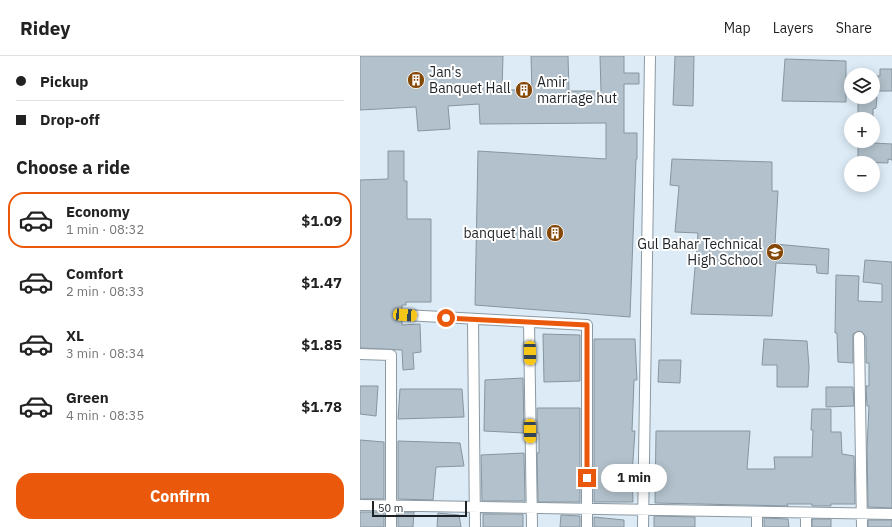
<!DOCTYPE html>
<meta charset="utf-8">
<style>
:root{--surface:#fff;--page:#f2f2f2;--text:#222;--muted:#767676;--line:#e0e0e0;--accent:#ea580c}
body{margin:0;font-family:"IBM Plex Sans",sans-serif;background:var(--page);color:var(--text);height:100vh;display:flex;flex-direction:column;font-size:15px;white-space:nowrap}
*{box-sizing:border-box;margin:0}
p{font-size:13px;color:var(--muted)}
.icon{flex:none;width:22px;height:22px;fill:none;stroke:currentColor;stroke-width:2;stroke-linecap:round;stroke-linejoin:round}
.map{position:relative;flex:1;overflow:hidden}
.sheet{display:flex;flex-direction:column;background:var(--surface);width:360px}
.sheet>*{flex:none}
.guide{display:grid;align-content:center;height:88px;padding:0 16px;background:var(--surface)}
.tools{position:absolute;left:484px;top:12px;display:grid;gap:8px}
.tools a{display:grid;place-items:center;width:36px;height:36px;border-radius:50%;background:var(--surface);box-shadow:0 2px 10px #0003;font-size:20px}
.scale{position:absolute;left:12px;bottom:10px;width:95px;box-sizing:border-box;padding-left:4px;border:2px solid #1e2327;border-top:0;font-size:11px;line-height:14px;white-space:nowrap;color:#1e2327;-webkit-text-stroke:3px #fff;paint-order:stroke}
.end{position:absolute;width:18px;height:18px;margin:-9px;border:5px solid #ea580c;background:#fff;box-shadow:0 0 0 2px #fff}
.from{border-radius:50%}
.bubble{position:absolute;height:28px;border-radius:14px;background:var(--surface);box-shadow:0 2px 10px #0003;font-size:13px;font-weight:700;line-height:28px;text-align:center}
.car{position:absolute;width:12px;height:24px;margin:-12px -6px;border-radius:5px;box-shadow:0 0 3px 1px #0007;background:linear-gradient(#f5c518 24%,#345 0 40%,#f5c518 0 76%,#345 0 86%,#f5c518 0)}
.guide b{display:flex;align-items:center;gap:14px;height:38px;font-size:15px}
.guide b+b{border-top:1px solid var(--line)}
.guide i{width:10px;height:10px;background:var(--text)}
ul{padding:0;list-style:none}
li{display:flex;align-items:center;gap:12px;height:56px;margin:0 8px 6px;padding:0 8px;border:2px solid transparent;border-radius:16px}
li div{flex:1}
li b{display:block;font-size:15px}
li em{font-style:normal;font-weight:700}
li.current{border-color:var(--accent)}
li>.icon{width:36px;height:36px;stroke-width:1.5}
h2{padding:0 16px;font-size:18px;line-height:48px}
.button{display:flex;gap:8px;margin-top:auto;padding:8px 16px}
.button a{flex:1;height:46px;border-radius:16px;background:var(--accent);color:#fff;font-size:16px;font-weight:700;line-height:46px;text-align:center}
header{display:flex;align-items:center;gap:24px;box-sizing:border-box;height:56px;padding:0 20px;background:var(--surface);border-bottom:1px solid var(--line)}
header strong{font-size:19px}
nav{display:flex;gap:22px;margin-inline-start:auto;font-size:14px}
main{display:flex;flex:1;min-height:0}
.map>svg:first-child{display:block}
.building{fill:#b2c1cb;stroke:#87959f}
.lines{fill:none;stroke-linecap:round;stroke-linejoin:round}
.minor-casing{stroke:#8b99a3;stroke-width:12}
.minor{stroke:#fff;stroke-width:10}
.route{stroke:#ea580c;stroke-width:5}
.labels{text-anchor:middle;stroke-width:4;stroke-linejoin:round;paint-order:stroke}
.poi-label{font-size:14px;fill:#1e2327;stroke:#fff;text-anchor:start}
</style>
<header>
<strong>Ridey</strong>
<nav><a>Map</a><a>Layers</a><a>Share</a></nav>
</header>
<main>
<section class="sheet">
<div class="guide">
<b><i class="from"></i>Pickup</b>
<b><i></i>Drop-off</b>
</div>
<h2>Choose a ride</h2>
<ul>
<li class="current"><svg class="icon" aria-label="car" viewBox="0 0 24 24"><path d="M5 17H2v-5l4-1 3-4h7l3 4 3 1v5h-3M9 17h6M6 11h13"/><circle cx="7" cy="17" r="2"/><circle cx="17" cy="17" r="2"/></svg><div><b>Economy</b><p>1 min · 08:32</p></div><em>$1.09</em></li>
<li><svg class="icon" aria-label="car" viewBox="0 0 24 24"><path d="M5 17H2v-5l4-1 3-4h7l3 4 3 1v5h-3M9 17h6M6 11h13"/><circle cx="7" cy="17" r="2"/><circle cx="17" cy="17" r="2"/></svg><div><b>Comfort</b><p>2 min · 08:33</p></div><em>$1.47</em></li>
<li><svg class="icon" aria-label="car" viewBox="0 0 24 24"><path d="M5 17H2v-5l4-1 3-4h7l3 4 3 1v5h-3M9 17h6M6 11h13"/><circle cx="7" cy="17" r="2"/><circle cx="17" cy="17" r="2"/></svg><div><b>XL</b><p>3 min · 08:34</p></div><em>$1.85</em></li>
<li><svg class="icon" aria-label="car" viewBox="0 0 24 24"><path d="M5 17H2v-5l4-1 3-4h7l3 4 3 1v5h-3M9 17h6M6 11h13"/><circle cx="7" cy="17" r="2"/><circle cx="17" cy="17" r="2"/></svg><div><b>Green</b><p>4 min · 08:35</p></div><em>$1.78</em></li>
</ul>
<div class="button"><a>Confirm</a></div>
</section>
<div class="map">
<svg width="532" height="471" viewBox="0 0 532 471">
<rect width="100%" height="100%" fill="#dcebf6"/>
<!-- building -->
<path class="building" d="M0,0h143l-1,34h30l-1,-34h37l1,35h32l-1,-35h24v17h15v11h-15v49h13v26h-1l-6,158 -155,-12 3,-154 128,8v-36l-126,1 -1,-20 -31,2 2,23 -32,2 -2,-24 -56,3z
M315,0h19l-1,50 -20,-1z
M425,3l61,2v41l-64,-1z
M520,13h12v22h-19v-15h7z
M498,41h19l-1,11 -3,1v10h-15z
M498,85h15v2l19,1v16l-4,-1v4l-30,-1z
M28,95h16v30h3v38h24v83h-25v3h-4v4l-3,5v4l3,3v4l18,-1 1,28 -8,1 1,16 -11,1 -1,-20 -42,-2v-168l28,-1z
M312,103l100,3v29h6l-3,53 54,5 -1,25 -11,-1 -1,-8 -40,-2 -4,53 -81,-2 7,-81 -23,-1 4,-46 -9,-1z
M505,204l27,2v246l-24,-1 -1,-58 2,-43h-2l-1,-20h3v-23h-3v-26l-4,-5 -3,-1 -6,3v29l-15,-1 -1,-29h-2l1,-58 23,1 -1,25 24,1v-18l-19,-2z
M183,278l37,1v46l-36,1z
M234,283h41l2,41h-3l-2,51h3l-3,44 1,27h-39z
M404,283l43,2 2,26 -1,20h-31v-22h-15z
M299,304h22l-1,23 -22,-1z
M163,322l1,55 -40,-2 1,-51z
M0,330h18l-2,30 -16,-2z
M466,331h27l1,19 -28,1z
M40,333h62l2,28 -66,2z
M177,352h43v94h-42l-1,-49h2v-20h-2z
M452,353h19v23h10l1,22 12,2 1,48h-24v2h-19v-2h-25l1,2 -133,-3 1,-72h94l-3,38h28l-1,-12h38l1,-27h-2z
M0,384l24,2v57h-24z
M38,385l62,2 4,23 -28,1 -3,33 -35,-1z
M164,397l1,48h-43l-1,-46z
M0,456h24v15h-24z
M38,456h16l-1,15h-15z
M78,457l21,2 2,12h-24z
M123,458h40v13h-40z
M201,459l19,1v11h-20z
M294,460l41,1v10h-41z
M234,461l30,3v7h-30z
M404,462l24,1 1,8h-25z
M452,463h19v8h-19z
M508,464h24v7h-24z"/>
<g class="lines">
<defs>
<path id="minor" d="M45,259l182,10v202
M113,264l2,207
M169,266l3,205
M499,281l3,190
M0,298l31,1v172
M0,449l532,9
M446,457v14
M283,471l7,-471
M397,471v-15"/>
</defs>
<!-- minor casing -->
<use href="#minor" class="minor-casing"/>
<!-- minor -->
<use href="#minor" class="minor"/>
</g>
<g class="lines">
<!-- route -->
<path class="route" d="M86,262l141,7v153"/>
</g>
<!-- icons -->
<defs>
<symbol id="building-disc" viewBox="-11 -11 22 22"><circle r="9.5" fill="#844706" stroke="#fff"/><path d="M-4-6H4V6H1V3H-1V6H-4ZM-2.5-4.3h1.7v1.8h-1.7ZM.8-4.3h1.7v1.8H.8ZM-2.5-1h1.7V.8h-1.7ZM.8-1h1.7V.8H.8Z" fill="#fff"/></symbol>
<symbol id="school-disc" viewBox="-11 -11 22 22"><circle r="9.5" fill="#844706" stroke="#fff"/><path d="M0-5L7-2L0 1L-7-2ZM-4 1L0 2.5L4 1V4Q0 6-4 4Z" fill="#fff"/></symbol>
</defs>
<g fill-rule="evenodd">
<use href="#building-disc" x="46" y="14" width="20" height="20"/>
<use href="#building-disc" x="154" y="24" width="20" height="20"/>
<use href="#building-disc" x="185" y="167" width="20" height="20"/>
<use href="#school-disc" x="405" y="186" width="20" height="20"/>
</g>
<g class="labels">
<!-- poi labels -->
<g class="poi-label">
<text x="69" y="21">Jan's<tspan x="69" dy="16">Banquet Hall</tspan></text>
<text x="177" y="31">Amir<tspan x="177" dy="16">marriage hut</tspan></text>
<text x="182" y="182" text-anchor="end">banquet hall</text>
<text x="402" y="193" text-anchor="end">Gul Bahar Technical<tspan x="402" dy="16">High School</tspan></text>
</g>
</g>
</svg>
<div class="tools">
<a><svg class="icon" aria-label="layers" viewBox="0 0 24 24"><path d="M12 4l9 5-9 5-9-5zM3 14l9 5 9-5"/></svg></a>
<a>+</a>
<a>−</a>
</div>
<div class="scale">50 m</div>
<i class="end from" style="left:86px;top:262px"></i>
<i class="end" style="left:227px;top:422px"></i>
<div class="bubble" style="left:241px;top:408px;width:66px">1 min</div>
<i class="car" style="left:45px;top:259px;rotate:94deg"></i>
<i class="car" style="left:170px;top:297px;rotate:179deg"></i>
<i class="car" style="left:170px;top:375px;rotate:179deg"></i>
</div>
</main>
